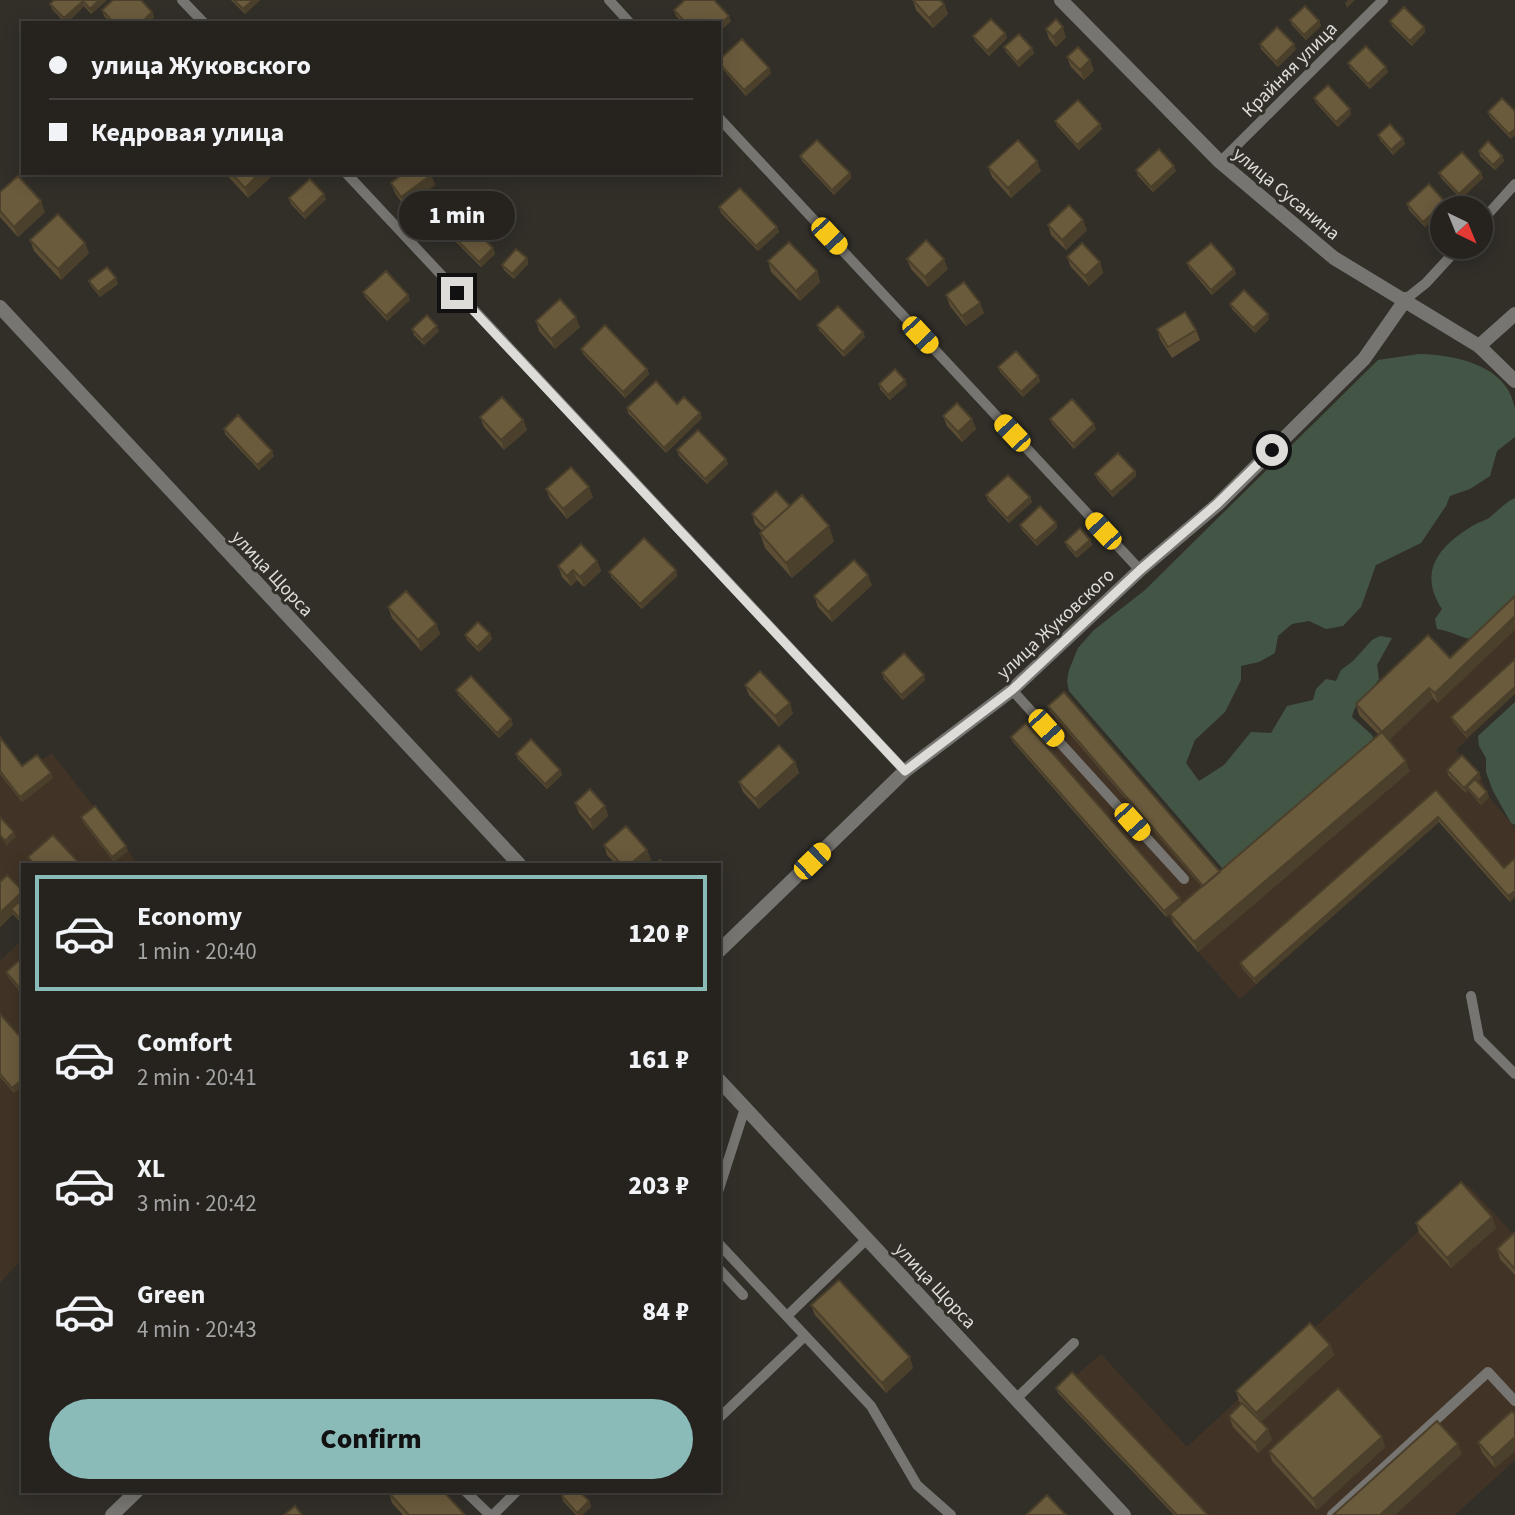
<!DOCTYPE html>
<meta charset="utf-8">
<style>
:root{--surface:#26231f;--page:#322f2c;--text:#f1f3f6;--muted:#a4a4a4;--line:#42403d;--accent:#8bbbb9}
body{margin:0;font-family:"Source Sans 3",sans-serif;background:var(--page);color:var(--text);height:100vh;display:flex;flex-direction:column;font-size:26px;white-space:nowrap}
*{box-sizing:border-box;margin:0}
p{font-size:23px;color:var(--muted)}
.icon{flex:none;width:38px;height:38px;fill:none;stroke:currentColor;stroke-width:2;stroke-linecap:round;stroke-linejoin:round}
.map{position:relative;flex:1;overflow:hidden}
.sheet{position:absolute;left:21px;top:863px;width:700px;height:630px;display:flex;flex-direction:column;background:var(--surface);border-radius:0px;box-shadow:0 4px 18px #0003,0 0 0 2px var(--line)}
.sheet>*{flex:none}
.hud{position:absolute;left:21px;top:21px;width:700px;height:154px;border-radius:0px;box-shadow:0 4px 18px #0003,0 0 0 2px var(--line);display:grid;align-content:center;height:154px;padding:0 28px;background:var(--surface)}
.needle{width:46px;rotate:137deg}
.controls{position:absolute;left:1430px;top:196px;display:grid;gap:14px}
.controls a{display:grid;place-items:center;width:63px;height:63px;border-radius:50%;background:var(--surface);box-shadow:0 4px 18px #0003,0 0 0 2px var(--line);font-size:35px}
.end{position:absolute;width:32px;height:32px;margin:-16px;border:9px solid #dedcd8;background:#111;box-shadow:0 0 0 4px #111}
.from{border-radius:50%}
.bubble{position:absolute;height:49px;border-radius:24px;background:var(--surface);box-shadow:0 4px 18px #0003,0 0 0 2px var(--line);font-size:23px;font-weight:800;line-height:49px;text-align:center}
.car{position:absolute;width:21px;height:42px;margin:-21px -10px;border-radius:9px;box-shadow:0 0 5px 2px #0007;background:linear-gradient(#f5c518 24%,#345 0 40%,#f5c518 0 76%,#345 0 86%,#f5c518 0)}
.hud b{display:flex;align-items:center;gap:24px;height:66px;font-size:26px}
.hud b+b{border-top:2px solid var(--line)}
.hud i{width:18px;height:18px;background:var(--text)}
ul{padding:12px 0 0;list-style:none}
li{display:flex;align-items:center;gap:21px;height:116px;margin:0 14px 10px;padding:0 14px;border:4px solid transparent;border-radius:0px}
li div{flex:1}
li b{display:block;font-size:26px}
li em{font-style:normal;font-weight:800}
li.on{border-color:var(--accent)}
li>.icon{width:63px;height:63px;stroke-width:1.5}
.cta{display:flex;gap:14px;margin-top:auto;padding:14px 28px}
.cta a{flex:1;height:80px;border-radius:42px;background:var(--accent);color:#111;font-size:28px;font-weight:800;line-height:80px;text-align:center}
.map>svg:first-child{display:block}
.industrial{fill:#413426}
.green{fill:#435645}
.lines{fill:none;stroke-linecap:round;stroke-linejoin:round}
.service{stroke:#777572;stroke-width:10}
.minor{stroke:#777572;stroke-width:14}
.tertiary{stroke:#777572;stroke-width:14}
.wall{fill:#5c4e34}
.shaded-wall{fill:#4b402b}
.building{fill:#6b5b3d;stroke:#4b402b;stroke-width:2}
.route{stroke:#dedcd8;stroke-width:9}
.labels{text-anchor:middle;stroke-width:6;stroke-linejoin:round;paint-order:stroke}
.street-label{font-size:19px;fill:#dedcd8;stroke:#322f29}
</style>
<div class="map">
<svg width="1515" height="1515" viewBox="0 0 1515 1515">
<rect width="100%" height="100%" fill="#322f29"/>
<!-- industrial -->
<path class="industrial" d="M1515,609v85l-59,56 25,28 8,19 26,31v69l-5,5 -71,-80 -199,177 -227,-257 53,-45 159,183 161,-138 -27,-27 73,-70 22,23z
M0,740l24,31 28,-18 83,107 -4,4h-108v61l-10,-11 -13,13z
M23,939v319l-23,25v-322z
M1468,1185l47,51v224l-60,55h-281l-100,-138 27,-23 86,93z"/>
<!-- green -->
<path class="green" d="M1419,354c37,1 89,11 96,55 0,9 0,19 0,28l-18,14 -7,25 -20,13 -20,7 -4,10 -25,37 -45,22 -15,42 -18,19 -17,3 -17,-8 -17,3 -14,12 -3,17 -16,9 -18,4v14l-16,32 -30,28 -9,23 13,18 25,-16 27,-33 20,1 16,-27 26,-6 3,-11 10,-10 10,2 5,-11 12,-9 19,-21 8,-4 12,2 -15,27 2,14c-10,16 -22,18 -27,38l20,18 4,10 -141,121 -12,3 -154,-178 -2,-10 2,-11 9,-22 16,-18 51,-40 233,-230z
M1515,498v104l-40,38c-14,-2 -24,-9 -38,-11l-2,-10 7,-10c-25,-38 -2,-64 32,-84 5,-3 10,-4 15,-7 9,-7 15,-15 26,-20z
M1515,702v123l-4,-2 -18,-32 -7,-19v-14l-7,-12 -1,-10z"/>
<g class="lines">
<!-- service -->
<path class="service" d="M182,0l22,23
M609,0l21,23
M719,118l421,452
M1220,162l163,-162
M346,173l559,598
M1480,223l35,-39
M1406,299l20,-16 33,-36
M1012,690l172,189
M1471,996l8,42 36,36
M719,1189l26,-81
M719,1244l152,162 46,79 34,30
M719,1269l24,26
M787,1316l80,-77
M1016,1399l58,-56
M719,1418l86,-82
M465,1491l25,24
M493,1515l24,-24
M1332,1515l156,-143 27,29"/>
<!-- minor -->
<path class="minor" d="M1479,346l36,-32
M719,951l186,-180 107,-81 128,-120 78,-66 146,-145 42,-60
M112,1515l25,-24"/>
<!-- tertiary -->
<path class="tertiary" d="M1061,0l159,162 114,96 145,88 36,35
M0,307l519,557
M719,1080l405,435"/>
</g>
<!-- wall -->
<path class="wall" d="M107,0l-16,14 -7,-8 -17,17h-2l-13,-14 -2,-5z
M231,0h29l-15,14z
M913,0l31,4 4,10 -15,14 -17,-18z
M102,10l50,2 2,5 -6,6h-37l-7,-7z
M674,10l57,11 -12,11v-9h-36l-7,-7z
M1290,20l29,1 2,5 -15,14 -14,-15z
M1390,21l34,6 1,5 -13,14 -20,-20z
M1046,29l20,8 -10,10 -7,-8z
M1005,33l2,5 -18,18 -14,-15 -2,-5z
M1260,44l36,5 -18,18 -17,-18z
M1004,47l28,1 2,5 -15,14 -13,-15z
M1067,57l27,13 -10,10 -13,-13z
M719,60l52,13 -25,23 -26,-30z
M1348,63l38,4 2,5 -18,17 -20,-21z
M1314,98l37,16 -13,13 -22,-24z
M1502,98l9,41 -21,-22 -2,-5z
M1055,121l47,8 -23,21 -22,-24z
M1378,135l25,4 2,5 -12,11 -13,-15z
M1479,151l23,5 2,5 -9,9 -15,-14z
M800,156l50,17 1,5 -17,17 -32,-34z
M988,167l53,4 -30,27 -19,-21z
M1136,170l40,1 -23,21 -15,-16z
M225,173h50l-27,25z
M1439,173h42l2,5 -22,21 -20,-21z
M431,175l4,10 -30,22 -10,-14 -4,-10z
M0,192l45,20 -27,25 -18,-20z
M289,198l37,1 -21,20 -14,-15z
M1407,204l40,3 -22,20 -16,-17z
M719,207l58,20 2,5 -21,19 -37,-38z
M1048,225l39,5 -21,20 -15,-15z
M451,234l42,14 2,6 -14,13 -28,-28z
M30,240l59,13 -28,27 -27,-29z
M1067,257l33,5 3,11 -14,13 -18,-19z
M527,258l1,6 -14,15 -10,-9 -2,-5z
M907,259l41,10 -20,18 -17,-18z
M768,261l49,10 3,11 -20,19 -29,-29z
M1187,263l47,6 2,5 -24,21 -23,-27z
M89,281l29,3 -18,13 -9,-11z
M363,292l47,8 -23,21 -22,-24z
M946,295l34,8 4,10 -18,13 -16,-20z
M1230,304l39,15 -14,14 -23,-24z
M536,321l44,6 -25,22 -16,-18z
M817,325l46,7 2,5 -21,20 -25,-27z
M412,329l27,2 -15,14 -10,-10z
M1157,329l39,1 4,10 -28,18 -12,-19z
M581,349l66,20 2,5 -24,24 -42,-44z
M998,367l40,9 2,5 -17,16 -23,-25z
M879,384l28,1 -17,15 -10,-11z
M677,404l25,14 -36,35 -38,-40 -1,-5z
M943,416l29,3 4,10 -14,13 -15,-16z
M480,417l43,3 4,10 -23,20 -20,-23z
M1050,419l46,10 -22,20 -22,-25z
M224,429l50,27 -15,14 -34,-36z
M677,450l49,9 2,5 -21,20 -28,-28z
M1135,471l1,5 -23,21 -16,-18 -2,-5z
M546,489l47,8 -26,22 -17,-20z
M986,495l44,2 2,5 -23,21 -21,-22z
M790,506l44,35 -42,37 -27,-30 -5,-15 2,-2 -7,-7 -3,-10z
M1056,523l1,5 -20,18 -15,-16 -2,-5z
M1090,540l2,5 -15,13 -10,-11 -2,-5z
M597,561l4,10 -17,16 -7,-7 -6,6 -9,-9 -4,-11z
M676,570l1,6 -35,33 -31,-32 -2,-5z
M872,585l-40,37 -14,-15 -4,-11z
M388,607l48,17 4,10 -19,17 -29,-33z
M490,634l2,5 -13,13 -12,-12 -2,-5z
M1428,635l10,68 -5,-5 -44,42 21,31 -212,181 -24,-28 -4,-10 32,-27 -152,-176 -2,-5 172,166 159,-137 -20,-20 -3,-11z
M1515,659l-48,79 -14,-16 -2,-5z
M882,673l42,2 1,5 -22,20 -19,-21z
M745,685l48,28 -14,14 -30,-32z
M456,690l57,35 -14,13 -41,-43z
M0,737l22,29 31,12 -31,24 -22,-28z
M1011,737l171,166 -16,14 -153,-175z
M516,754l44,16 2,5 -15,14 -29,-30z
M795,762l4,11 -40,36 -16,-17 -4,-10z
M1447,770l34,8 -4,4 12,15 -8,8 -13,-15 -2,3 -18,-18z
M1436,790l68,78 6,34 -71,-80 -183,162 -14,-16 -2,-5z
M575,803l30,3 3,10 -15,14 -14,-17z
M81,817l47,34 -14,11 -31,-40z
M604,845l43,5 4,10 -6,4h-29l-9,-9z
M0,882l23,8v35l-10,-11 -13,13z
M23,957v38l-15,-18 -2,-5z
M0,1014l14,79 -14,-16z
M1492,1217l4,11 -45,40 -32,-35 -3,-10z
M1515,1232v43l-15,-16 -3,-10z
M811,1305l102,63 -27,25 -71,-78z
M1330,1345l4,10 -73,67 7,7 4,11 -14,13 -25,-26 -4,-11 13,-12 -3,-3 -3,-10z
M1056,1388l152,127h-34l-116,-122z
M1515,1414v37l-20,17 -13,-16 -4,-10z
M1385,1447l-68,63 -45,-49 -3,-10z
M389,1493l76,22h-62l-11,-12z
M562,1496l27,5 2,6 -9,8h-6l-13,-14z"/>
<!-- shaded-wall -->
<path class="shaded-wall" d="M99,0h8l-16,14 -1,-5z
M253,0h7l-15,14 -2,-5z
M1348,0h7l-8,8 -2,-5z
M83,1l1,5 -18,17 -2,-5z
M944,4l4,10 -15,14 -4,-10z
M152,12l2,5 -6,6h-7z
M729,16l2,5 -12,11v-7z
M1319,21l2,5 -15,14 -2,-5z
M1063,27l3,10 -10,10 -3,-10z
M1424,27l1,5 -13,14 -2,-5z
M1005,33l2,5 -18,18 -2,-5z
M1294,44l2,5 -18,18 -2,-5z
M1032,48l2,5 -15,14 -2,-5z
M1090,60l4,10 -10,10 -4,-10z
M1386,67l2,5 -18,17 -2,-5z
M769,68l2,5 -25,23 -2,-6z
M1350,109l1,5 -13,13 -2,-5z
M1100,124l2,5 -23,21 -2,-5z
M1515,129v6l-4,4 -2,-5z
M1403,139l2,5 -12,11 -2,-5z
M1502,156l2,5 -9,9 -2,-5z
M1037,161l4,10 -30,27 -3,-10z
M1174,166l2,5 -23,21 -2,-5z
M260,173h15l-27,25 -3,-10z
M850,173l1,5 -17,17 -2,-5z
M1481,173l2,5 -22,21 -2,-5z
M431,175l4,10 -30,22 -4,-10z
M324,194l2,5 -21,20 -2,-5z
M41,201l4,11 -27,25 -4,-10z
M1445,202l2,5 -2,1h-3v3l-17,16 -2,-5z
M1083,220l4,10 -21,20 -4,-10z
M777,227l2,5 -21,19 -2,-5z
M85,243l4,10 -28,27 -3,-11z
M493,248l2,6 -14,13 -2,-5z
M527,258l1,6 -14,15 -2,-5z
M944,259l4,10 -20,18 -3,-10z
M1100,262l3,11 -14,13 -4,-10z
M1234,269l2,5 -24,21 -1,-5z
M817,271l3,11 -20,19 -4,-10z
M116,278l2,6 -18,13 -2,-5z
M408,295l2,5 -23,21 -1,-5z
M980,303l4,10 -18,13 -4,-10z
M1268,314l1,5 -14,14 -2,-5z
M576,317l4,10 -25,22 -4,-10z
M437,326l2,5 -15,14 -2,-5z
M863,332l2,5 -21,20 -1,-5z
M647,369l2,5 -24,24 -2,-6z
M1038,376l2,5 -17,16 -2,-5z
M905,380l2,5 -17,15 -2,-5z
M700,413l2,5 -36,35 -2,-5z
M972,419l4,10 -14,13 -4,-10z
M523,420l4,10 -23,20 -3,-10z
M1094,424l2,5 -22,20 -1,-5z
M272,451l2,5 -15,14 -2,-5z
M726,459l2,5 -21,20 -2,-5z
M1135,471l1,5 -23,21 -2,-5z
M589,487l4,10 -26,22 -4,-10z
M1030,497l2,5 -23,21 -2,-5z
M1056,523l1,5 -20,18 -2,-5z
M829,526l5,15 -42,37 -6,-15z
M1090,540l2,5 -15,13 -2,-5z
M597,561l4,10 -17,16 -4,-10z
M573,570l4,10 -6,6 -4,-10z
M676,570l1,6 -35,33 -2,-5z
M868,575l4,10 -40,37 -4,-10z
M1515,616v14l-77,73 -3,-10z
M436,624l4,10 -19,17 -3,-11z
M490,634l2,5 -13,13 -2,-5z
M924,675l1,5 -22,20 -2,-5z
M1515,687v7l-48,44 -2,-5z
M1429,688l4,10 -47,45 -4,-11z
M790,703l3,10 -14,14 -4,-11z
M511,719l2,6 -14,13 -2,-5z
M1406,761l4,10 -212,181 -4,-10z
M795,762l4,11 -40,36 -4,-10z
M560,770l2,5 -15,14 -2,-5z
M51,773l2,5 -31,24 -2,-5z
M1479,773l2,5 -12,11 -2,-2 1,3 -2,3 -2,-5z
M1487,792l2,5 -8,8 -2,-5z
M605,806l3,10 -15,14 -3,-10z
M1438,817l1,5 -183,162 -2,-5z
M14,832l2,5 -10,9 -1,-5z
M126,846l2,5 -14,11 -2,-5z
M647,850l4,10 -6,4h-15z
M23,891v14l-12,4 2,5 -13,13v-14z
M1515,891v6l-5,5 -2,-6z
M1180,898l2,5 -16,14 -2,-6z
M23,1079v7l-9,7 -2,-5z
M1492,1217l4,11 -45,40 -4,-10z
M1330,1345l4,10 -74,68 -4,-10z
M910,1357l3,11 -27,25 -4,-10z
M1268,1429l4,11 -14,13 -3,-10z
M1382,1437l3,10 -68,63 -4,-11z
M1515,1437v14l-20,17 -3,-10z
M1458,1444l4,10 -67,61h-15z
M589,1501l2,6 -9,8h-4l-1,-2z"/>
<!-- building -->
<path class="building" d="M54,0h45l-9,9 -7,-8 -19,17 -14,-14z
M113,0h28l11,12 -11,11h-27l-12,-13z
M234,0h19l-10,9z
M685,0h29l15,16 -10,9v-2h-33l-12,-13z
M913,0h27l4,4 -15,14z
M1305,6l14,15 -15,14 -14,-15z
M1404,7l20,20 -14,14 -20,-20z
M991,19l14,14 -18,18 -14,-15z
M1056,19l7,8 -10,10 -7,-8z
M1277,27l17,17 -18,18 -16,-18z
M1019,34l13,14 -15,14 -13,-15z
M742,39l27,29 -25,22 -25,-27v-3z
M1366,46l20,21 -18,17 -20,-21z
M1078,47l12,13 -10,10 -13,-13z
M1328,85l22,24 -14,13 -22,-24z
M1502,98l13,13v18l-6,5 -21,-22z
M1078,100l22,24 -23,21 -22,-24z
M1390,124l13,15 -12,11 -13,-15z
M817,140l33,33 -18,17 -32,-34z
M1018,140l19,21 -29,27 -20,-21z
M1488,141l14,15 -9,9 -14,-14z
M1159,149l15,17 -23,21 -15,-17z
M1462,152l19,21 -22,21 -20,-21z
M231,173h29l-15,15z
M404,173h26l1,2 -30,22 -10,-14z
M18,176l23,25 -27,26 -14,-16v-19z
M310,179l14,15 -21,20 -14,-16z
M1429,184l16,18 -22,20 -16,-18z
M740,188l37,39 -21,19 -37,-39z
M1069,205l14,15 -21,20 -14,-15z
M58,214l27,29 -27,26 -28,-29z
M465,220l28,28 -14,14 -28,-28z
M926,240l18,19 -19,18 -18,-18z
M789,242l28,29 -21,20 -28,-30z
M1082,243l18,19 -15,14 -18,-19z
M1211,243l23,26 -23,21 -24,-27z
M516,249l11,9 -15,16 -10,-9z
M107,267l9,11 -18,14 -9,-11z
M386,271l22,24 -22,21 -23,-24z
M964,282l16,21 -18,13 -16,-21z
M1244,290l24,24 -15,14 -23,-24z
M560,299l16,18 -25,22 -15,-18z
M838,306l25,26 -20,20 -26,-27z
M1185,312l11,18 -28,17 -11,-18z
M427,315l10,11 -15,14 -10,-11z
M605,325l42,44 -24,23 -42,-43z
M1016,351l22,25 -17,16 -23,-25z
M895,369l10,11 -17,15 -9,-11z
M656,381l21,23 7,-7 16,16 -36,35 -37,-40z
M502,397l21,23 -22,20 -21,-23z
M1072,399l22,25 -21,20 -23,-25z
M957,403l15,16 -14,13 -15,-16z
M238,415l34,36 -15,14 -33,-36z
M698,430l28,29 -21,20 -28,-29z
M1118,453l17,18 -24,21 -16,-18z
M571,467l18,20 -26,22 -17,-20z
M1008,475l22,22 -23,21 -21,-23z
M776,491l14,15 -25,22 -13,-14z
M802,495l27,31 -43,37 -26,-30z
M1040,506l16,17 -21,18 -15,-16z
M1080,528l10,12 -15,13 -10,-11z
M644,538l32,32 -36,34 -31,-32z
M581,544l16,17 -17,16 -7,-7 -6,6 -9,-10z
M854,560l14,15 -40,37 -14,-16z
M406,591l30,33 -18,16 -30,-33z
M1515,596v20l-80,77 -6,-5 -47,44 -26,-28 72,-69 22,23z
M478,622l12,12 -13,13 -12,-12z
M904,653l20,22 -23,20 -19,-22z
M1515,659v28l-50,46 -14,-16z
M760,671l30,32 -15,13 -30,-31z
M471,676l40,43 -14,14 -41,-43z
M1064,692l156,180 -17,14 -155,-180z
M1026,723l154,175 -16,13 -153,-174z
M1382,732l24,29 -212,181 -24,-28z
M0,737l22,29 15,-11 14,18 -31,24 -20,-26z
M531,739l29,31 -15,14 -29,-30z
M779,745l16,17 -40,37 -16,-17z
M1462,755l17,18 -15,15 -17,-18z
M1475,779l12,13 -8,8 -12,-13z
M590,789l15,17 -15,14 -15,-17z
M1436,790l68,78 11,-10v33l-7,5 -70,-79 -184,162 -14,-16z
M95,806l31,40 -14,11 -31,-40z
M0,817l14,15 -9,9 -5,-6z
M626,826l21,24 -17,14h-9l-17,-19z
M53,835l27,29h-46l-6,-7z
M660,860l4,4h-8z
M7,875l16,16 -23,22v-31z
M23,898v24l-12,-13z
M23,957v35l-17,-20z
M0,1014l23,26v39l-11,9 -12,-14z
M1461,1182l31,35 -45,41 -31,-35z
M1515,1232v37l-18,-20z
M839,1280l71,77 -28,26 -71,-78z
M1310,1323l20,22 -74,68 -20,-22z
M1072,1372l136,143h-31l-121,-127z
M1338,1388l44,49 -69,62 -44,-48z
M1242,1403l26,26 -13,14 -26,-27z
M1512,1411l3,3v23l-23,21 -14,-16z
M1437,1421l21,23 -78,71h-47z
M391,1491h52l22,24h-56l-20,-22z
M567,1491h12l10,10 -12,12 -15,-17z
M1047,1495l19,20h-40z
M295,1506l7,9h-18z"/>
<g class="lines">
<!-- route -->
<path class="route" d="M457,293l448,478 107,-81 128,-120 77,-66 55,-54"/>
</g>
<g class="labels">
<!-- street labels -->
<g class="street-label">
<text transform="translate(1289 69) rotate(-45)" y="7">Крайняя улица</text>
<text transform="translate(1287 193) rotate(40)" y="7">улица Сусанина</text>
<text transform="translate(273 573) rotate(47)" y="7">улица Щорса</text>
<text transform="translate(1055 623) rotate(-43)" y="7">улица Жуковского</text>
<text transform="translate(936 1285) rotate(47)" y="7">улица Щорса</text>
</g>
</g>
</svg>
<div class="controls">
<a><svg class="needle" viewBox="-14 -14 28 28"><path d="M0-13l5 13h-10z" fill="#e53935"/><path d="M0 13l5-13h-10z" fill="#a4a4a4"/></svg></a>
</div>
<i class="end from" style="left:1272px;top:450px"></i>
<i class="end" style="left:457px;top:293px"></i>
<div class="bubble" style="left:399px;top:191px;width:116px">1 min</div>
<i class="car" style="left:829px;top:236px;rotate:137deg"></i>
<i class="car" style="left:920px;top:335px;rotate:137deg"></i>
<i class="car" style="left:1012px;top:433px;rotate:317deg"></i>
<i class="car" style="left:1103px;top:531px;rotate:317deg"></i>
<i class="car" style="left:1046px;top:728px;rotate:138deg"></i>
<i class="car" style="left:1132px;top:822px;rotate:138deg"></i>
<i class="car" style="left:812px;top:861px;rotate:46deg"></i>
<div class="hud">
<b><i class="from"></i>улица Жуковского</b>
<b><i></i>Кедровая улица</b>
</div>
<section class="sheet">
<ul>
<li class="on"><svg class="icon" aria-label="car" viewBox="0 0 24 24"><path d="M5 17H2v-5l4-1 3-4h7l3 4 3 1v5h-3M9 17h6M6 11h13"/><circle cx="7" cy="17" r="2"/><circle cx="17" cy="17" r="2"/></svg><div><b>Economy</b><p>1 min · 20:40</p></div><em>120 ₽</em></li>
<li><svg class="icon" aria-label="car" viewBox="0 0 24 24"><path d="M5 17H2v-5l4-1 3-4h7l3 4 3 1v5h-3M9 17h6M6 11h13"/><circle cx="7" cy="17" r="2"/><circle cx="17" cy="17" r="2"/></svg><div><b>Comfort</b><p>2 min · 20:41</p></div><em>161 ₽</em></li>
<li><svg class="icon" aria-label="car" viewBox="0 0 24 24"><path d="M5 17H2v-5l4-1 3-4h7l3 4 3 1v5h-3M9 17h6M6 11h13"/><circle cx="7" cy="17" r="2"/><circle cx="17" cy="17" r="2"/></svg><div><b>XL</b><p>3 min · 20:42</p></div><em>203 ₽</em></li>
<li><svg class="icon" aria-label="car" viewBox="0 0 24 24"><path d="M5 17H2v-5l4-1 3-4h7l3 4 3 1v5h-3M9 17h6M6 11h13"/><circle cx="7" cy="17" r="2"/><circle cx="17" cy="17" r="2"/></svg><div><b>Green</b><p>4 min · 20:43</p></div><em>84 ₽</em></li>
</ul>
<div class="cta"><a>Confirm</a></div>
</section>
</div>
